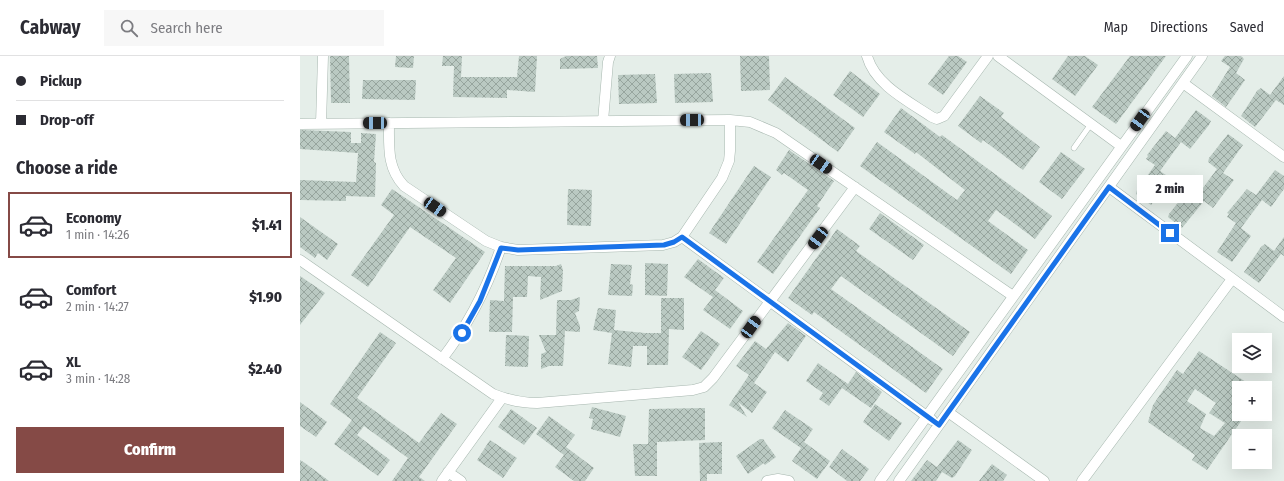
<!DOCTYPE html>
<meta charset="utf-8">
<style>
:root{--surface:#fff;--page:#f7f7f7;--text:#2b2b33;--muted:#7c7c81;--line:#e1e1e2;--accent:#854a46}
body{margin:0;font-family:"Fira Sans Condensed",sans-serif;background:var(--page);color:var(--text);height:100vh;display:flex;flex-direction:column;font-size:15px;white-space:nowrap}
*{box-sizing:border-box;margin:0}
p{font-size:13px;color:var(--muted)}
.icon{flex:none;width:22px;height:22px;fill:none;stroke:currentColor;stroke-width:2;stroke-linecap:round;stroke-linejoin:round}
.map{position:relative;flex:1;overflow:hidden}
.panel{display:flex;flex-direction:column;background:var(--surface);width:300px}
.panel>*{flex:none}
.guide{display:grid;align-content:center;height:88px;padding:0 16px;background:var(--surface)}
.tools{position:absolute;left:932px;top:277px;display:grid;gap:8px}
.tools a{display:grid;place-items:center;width:40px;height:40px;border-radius:0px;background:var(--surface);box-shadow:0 4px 16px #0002;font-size:20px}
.end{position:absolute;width:18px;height:18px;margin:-9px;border:5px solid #1a73e8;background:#fff;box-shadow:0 0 0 2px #fff}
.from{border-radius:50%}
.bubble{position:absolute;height:28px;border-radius:0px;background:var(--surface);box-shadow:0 4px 16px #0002;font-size:13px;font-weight:800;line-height:28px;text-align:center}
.car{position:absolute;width:12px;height:24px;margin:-12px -6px;border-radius:5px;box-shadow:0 0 3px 1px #0007;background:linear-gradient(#222 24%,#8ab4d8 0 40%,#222 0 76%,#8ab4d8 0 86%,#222 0)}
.guide b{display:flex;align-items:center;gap:14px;height:38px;font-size:15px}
.guide b+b{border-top:1px solid var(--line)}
.guide i{width:10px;height:10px;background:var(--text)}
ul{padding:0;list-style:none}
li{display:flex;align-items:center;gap:12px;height:66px;margin:0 8px 6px;padding:0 8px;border:2px solid transparent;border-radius:0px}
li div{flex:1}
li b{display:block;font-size:15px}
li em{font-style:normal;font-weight:800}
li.on{border-color:var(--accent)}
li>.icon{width:36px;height:36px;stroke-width:1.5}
h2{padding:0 16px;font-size:18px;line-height:48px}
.action{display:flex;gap:8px;margin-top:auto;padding:8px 16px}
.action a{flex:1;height:46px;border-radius:0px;background:var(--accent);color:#fff;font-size:16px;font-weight:800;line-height:46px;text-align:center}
header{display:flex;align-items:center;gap:24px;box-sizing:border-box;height:56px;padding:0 20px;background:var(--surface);border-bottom:1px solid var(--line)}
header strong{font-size:19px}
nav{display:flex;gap:22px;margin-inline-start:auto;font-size:14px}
.search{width:280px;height:36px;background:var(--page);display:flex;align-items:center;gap:10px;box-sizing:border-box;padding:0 14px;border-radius:0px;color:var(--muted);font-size:15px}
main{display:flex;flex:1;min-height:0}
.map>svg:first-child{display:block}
.building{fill:url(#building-cross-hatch);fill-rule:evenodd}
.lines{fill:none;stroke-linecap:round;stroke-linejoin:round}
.service-casing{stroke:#a7b7af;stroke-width:6}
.minor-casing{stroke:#a7b7af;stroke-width:11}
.service{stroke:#fff;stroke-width:5}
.minor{stroke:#fff;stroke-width:10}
.route{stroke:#1a73e8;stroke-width:5}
</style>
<header>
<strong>Cabway</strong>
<div class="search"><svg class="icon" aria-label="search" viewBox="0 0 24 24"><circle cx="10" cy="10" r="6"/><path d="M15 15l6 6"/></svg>Search here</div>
<nav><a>Map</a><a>Directions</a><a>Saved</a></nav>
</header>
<main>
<section class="panel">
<div class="guide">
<b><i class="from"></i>Pickup</b>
<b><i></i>Drop-off</b>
</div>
<h2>Choose a ride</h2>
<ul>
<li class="on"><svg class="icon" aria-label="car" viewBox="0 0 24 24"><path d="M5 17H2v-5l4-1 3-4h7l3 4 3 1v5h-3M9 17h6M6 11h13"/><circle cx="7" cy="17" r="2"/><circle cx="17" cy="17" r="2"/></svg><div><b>Economy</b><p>1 min · 14:26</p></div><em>$1.41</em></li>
<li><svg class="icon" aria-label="car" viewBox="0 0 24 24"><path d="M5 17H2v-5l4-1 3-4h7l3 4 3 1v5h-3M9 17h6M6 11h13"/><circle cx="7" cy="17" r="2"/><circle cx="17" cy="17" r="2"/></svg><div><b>Comfort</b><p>2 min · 14:27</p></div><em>$1.90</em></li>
<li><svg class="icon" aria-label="car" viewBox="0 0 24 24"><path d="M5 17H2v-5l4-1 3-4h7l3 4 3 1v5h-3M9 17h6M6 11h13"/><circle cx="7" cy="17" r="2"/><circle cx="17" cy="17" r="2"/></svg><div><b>XL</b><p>3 min · 14:28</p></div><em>$2.40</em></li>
</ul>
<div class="action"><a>Confirm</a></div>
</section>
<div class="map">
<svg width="984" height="425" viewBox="0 0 984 425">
<defs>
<pattern id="building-cross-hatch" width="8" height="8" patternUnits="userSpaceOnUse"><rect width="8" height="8" fill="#bac9c2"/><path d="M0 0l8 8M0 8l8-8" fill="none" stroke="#97a59e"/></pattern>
</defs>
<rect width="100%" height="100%" fill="#e5eee9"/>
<!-- building -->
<path class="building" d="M30,0h19l1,47h-19z
M96,0h18l-1,12 -18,-1z
M143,0h19l-1,21h56l2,-21h18l-2,36 -28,-2v8l-54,-1 1,-31h-12z
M266,0h31l1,12 -38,1v-10z
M440,0h29l1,34 -29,1z
M649,0h9l9,6 -24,33 -15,-11z
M768,0h17l13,9 -23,31 -23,-17z
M830,0h36l-50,68 -24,-17z
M925,0h16l3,3 -8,14 9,7 -19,27 -14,-11 18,-29 -9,-6z
M550,15l30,23 -17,23 -30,-22z
M411,17l2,29 -38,1 -1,-29z
M355,18l2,29 -38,1 -1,-29z
M984,20v29l-8,-5 -21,27 -14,-11 16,-25 4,-3 9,7z
M485,21l70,51 -17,24 -70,-52z
M63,24h53l-1,20 -53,-1z
M680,40l24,17 -3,4 39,30 -17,23 -40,-30 -2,3 -23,-17z
M601,52l39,29 2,-2 110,81 -17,23 -39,-29 -8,11 40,29 -17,24 -151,-108 17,-24 80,58 8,-10 -49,-38 -1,2 -31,-22z
M896,54l15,11 -2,4 -19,24 -9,-7 -21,29 10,7 -19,27 -15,-11 1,-4 18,-25 -9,-6 2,-3 -1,-1 19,-24 9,7z
M0,74l51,2v11h10v-10l15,1 -2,28 2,1 -1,34 -29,-1v5l-46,-1v-20l56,2 2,-29 -58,-4z
M928,78l15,11 -20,28 11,7 -21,28 -9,-7 -22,27 -14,-11 1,-3 19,-24 9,6 20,-27 -9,-7 1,-4z
M489,94l45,31 -17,25 3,2 -47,66 -16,-12 51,-72 -24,-17 -2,2 -6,-5z
M761,96l24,17 -23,30 -23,-17z
M454,110l17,11 -45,67 -17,-11z
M975,114l9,6v13l-13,18 -9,-7 -21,28 10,8 -19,26 -15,-10 19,-29 -9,-6 2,-3 -2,-1 20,-24 9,6z
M92,133l93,63 -35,51 -17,-13 23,-32 -46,-31 -42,60 -17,-12 43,-60 -13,-10z
M268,133l24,1 -1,36 -24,-1z
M580,157l44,32 -11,15 -44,-31z
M0,161l38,27 -11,16 -9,-7 -3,5 -15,-11z
M537,173l23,17 -4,5 114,81 -17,24 -112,-80 -10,13 112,80 -17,24 -112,-81 -2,3 -24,-17z
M984,181v19l-3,-2 -22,29 -15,-11 17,-25 4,-3 9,7z
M398,203l26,19 -9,12 28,21 -13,18 -27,-19 10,-13 -29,-20z
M345,207l23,1 -1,32 -22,-1z
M261,208l2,6 -1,21 -22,9 1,-23 -13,-1 -1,21h-14l-1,35h-23l1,-32 14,1 1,-35h51z
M311,208l21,1 -2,19 3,1 -1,11 -24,-1z
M0,220l25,17 -25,32z
M280,241l-1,14 -4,2 5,13v6l-15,-1 -2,35h-14l-8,3v-15l5,-2 -7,-17h17l1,-35h14z
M361,242h23v32l-15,-1 -1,36h-21v-19h-14l-2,21 -23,-3 4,-31 -19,-3 5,-22 18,2 -2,20 31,3h16z
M488,267l18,13 -18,26 -13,-10 -21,31 13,9 -15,21 -14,-11 9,15 -18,-12 20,-30 -13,-9 19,-25 11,8z
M401,275l19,13 -19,26 -19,-13z
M80,276l16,11 -39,55 62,45 22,-30 16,11 -38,53 6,4h-33l16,-23 -44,-32 -7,9 33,25 -12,16 -44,-32 18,-24 -22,-16z
M206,279l23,1 -1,31 -23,-1z
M899,295l56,37h-16v26h7l-39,56 -15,-10 3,-5 -47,-33 5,-17 24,-35 6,4zM895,333l21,14 -7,10 16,10 -11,13 -14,-8 6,-14 -19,-13z
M518,307l30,21 8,-12 26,20 -11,16 -29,-20 -13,18 -10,-7 4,-6 -17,-12z
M0,346l27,20 -11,15 -16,-11z
M575,348l27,19 -13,18 -26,-19z
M292,351l34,9 -6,21 -29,-8 2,-10 -4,-1z
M405,352v32l-48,2v34h-22l-2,-32h15l1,-35z
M211,353l26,19 -13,17 -26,-18z
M485,354l28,19 -9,13 26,19 -13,18 -25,-18 9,-13 -29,-20z
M249,360l26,19 -9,12 28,21 -9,13h-11l-19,-14 9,-12 -28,-21z
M460,383h3l13,18 -11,8 -1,-2 -16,11 -12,-18z
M190,384l27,18 -14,20 -26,-18z
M658,384l14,10 -17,26 -3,2 -10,-6 -6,9h-25l16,-21 10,7z
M422,386v32h-15v7h-7l-1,-38z
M542,393l27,20 -9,12h-13l-18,-14z
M0,404l5,3 24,18h-29z
M692,408l15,11 -4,6h-24z"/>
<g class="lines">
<defs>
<path id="service" d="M774,92l17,-24"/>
<path id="minor" d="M567,0c8,29 41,45 65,61l5,2 7,-3 44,-60
M698,0l123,90
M883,27l101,74
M303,65l5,-59 2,-6
M89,67c0,24 -2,45 15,63l82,55 15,6 17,3 145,-5 11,-3 8,-5 40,-59 7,-17 1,-10v-31
M0,68l430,-4 20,2 26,11 237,163
M21,68l2,-68
M809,131l175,130
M382,181l250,183
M0,204l193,134c15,6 28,9 44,9l156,-13 11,-3 9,-9 142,-191
M142,303c27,-35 45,-70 59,-112
M648,356l96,69
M148,416l13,9
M142,425l60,-83
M467,425l11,-2 11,2
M580,425l307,-425
M599,425l303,-425
M782,425l150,-202"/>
</defs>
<!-- service casing -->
<use href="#service" class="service-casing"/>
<!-- minor casing -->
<use href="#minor" class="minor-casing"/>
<!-- service -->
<use href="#service" class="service"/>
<!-- minor -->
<use href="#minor" class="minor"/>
</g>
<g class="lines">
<!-- route -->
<path class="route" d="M162,277l18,-32 21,-53 17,2 146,-5 10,-3 8,-5 257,188 170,-238 61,46"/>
</g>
</svg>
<div class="tools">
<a><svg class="icon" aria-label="layers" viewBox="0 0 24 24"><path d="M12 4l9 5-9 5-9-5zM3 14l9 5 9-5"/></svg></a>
<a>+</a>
<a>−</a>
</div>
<i class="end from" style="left:162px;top:277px"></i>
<i class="end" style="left:870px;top:177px"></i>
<div class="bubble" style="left:837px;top:119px;width:66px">2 min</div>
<i class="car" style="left:392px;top:64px;rotate:269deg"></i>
<i class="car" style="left:840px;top:64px;rotate:216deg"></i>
<i class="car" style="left:75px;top:67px;rotate:270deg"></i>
<i class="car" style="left:521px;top:108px;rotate:124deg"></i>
<i class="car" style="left:135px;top:151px;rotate:124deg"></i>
<i class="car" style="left:518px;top:182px;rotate:217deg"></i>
<i class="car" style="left:451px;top:271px;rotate:36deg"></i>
</div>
</main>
